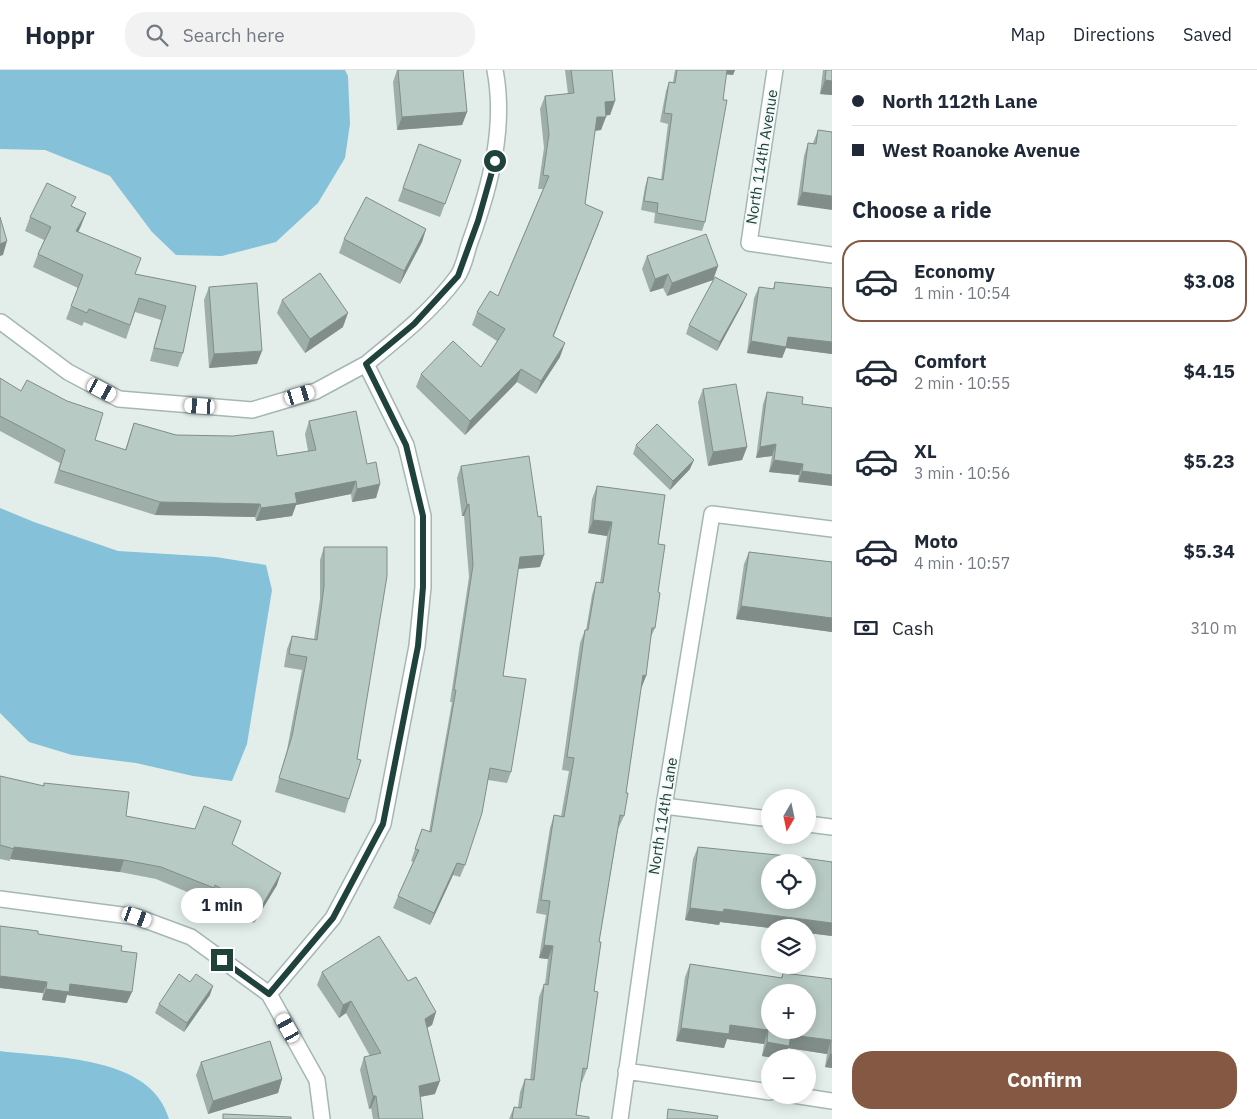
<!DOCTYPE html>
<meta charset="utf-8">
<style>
:root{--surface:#fff;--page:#f2f2f3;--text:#1f2937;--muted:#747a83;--line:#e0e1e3;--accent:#845842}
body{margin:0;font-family:"IBM Plex Sans",sans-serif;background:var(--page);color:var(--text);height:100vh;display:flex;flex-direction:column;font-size:19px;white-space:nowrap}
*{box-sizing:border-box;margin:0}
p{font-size:16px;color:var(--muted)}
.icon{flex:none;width:28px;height:28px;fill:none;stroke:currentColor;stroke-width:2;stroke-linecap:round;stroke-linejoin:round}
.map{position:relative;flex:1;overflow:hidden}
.sheet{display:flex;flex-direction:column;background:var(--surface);width:425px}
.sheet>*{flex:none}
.hud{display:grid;align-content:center;height:110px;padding:0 20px;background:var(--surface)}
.needle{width:32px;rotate:189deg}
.tools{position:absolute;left:761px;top:719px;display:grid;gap:10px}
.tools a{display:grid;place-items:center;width:55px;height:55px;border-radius:50%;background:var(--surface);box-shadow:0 2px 12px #0003;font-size:25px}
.end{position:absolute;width:22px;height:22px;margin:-11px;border:6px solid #20423d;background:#fff;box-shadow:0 0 0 2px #fff}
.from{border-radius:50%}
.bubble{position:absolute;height:35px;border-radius:18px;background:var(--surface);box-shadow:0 2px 12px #0003;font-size:16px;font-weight:700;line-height:35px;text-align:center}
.car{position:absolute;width:15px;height:30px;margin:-15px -8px;border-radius:6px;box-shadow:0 0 4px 1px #0007;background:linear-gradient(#fff 24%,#345 0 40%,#fff 0 76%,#345 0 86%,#fff 0)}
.hud b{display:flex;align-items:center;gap:18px;height:48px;font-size:19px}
.hud b+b{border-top:1px solid var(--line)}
.hud i{width:12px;height:12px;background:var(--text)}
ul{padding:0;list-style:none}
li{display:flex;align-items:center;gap:15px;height:82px;margin:0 10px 8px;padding:0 10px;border:2px solid transparent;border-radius:20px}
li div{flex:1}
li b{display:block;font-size:19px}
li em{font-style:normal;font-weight:700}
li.on{border-color:var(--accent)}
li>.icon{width:45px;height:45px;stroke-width:1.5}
h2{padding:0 20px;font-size:22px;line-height:60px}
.pay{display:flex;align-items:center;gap:12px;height:55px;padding:0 20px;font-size:19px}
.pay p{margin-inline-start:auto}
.primary-button{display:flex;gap:10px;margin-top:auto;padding:10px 20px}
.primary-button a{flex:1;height:58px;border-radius:20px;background:var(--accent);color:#fff;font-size:20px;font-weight:700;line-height:58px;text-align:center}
header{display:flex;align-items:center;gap:30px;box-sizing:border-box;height:70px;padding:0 25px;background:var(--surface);border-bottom:1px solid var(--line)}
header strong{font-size:24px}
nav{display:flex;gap:28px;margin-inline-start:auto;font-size:18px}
.search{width:350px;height:45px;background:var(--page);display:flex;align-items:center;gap:12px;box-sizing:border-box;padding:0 18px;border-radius:20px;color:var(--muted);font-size:19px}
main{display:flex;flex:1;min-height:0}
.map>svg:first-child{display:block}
.water{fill:#85c1d9}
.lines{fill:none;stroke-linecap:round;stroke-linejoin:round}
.minor-casing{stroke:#a5b7b3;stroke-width:18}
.minor{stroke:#fff;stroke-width:15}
.wall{fill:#9eaea9}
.shaded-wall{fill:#818d89}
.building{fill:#b8cac4;stroke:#818d89;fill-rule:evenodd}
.route{stroke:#20423d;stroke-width:6}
.labels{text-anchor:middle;stroke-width:4;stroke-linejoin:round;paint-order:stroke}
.street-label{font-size:15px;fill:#20423d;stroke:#f4faf8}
</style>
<header>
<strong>Hoppr</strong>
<div class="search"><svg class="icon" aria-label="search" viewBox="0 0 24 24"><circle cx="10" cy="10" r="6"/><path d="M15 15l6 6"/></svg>Search here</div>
<nav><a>Map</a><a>Directions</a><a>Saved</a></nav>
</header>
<main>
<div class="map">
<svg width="832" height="1049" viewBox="0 0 832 1049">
<rect width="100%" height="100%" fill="#e3eeeb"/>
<!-- water -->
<path class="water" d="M0,0h345l3,6 2,48 -5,34 -27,45 -42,39 -54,14 -46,-1 -24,-23 -42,-56 -65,-26 -45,-1z
M0,438l34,14 84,29 98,6 50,8 6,25 -25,154 -15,37 -39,-5 -57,-13 -64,-8 -43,-13 -29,-29z
M0,981c53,7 151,4 169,68h-169z"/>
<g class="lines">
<defs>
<path id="minor" d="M775,0l-26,173 83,12
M1,252l67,50 51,27 133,11 64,-19 50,-27
M664,736l106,13
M808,754l24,3
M0,829l137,18 54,20 78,57
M626,1001l144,21
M793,1025l39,6
M322,1049l-5,-39 -48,-86 64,-76 50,-94 34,-178 6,-59v-71l-17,-71 -40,-81c32,-26 66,-53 91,-87 7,-9 9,-24 13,-35 20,-55 36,-114 25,-172
M620,1049l44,-313 48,-292 120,15"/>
</defs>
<!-- minor casing -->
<use href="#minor" class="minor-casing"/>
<!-- minor -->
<use href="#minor" class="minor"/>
</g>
<!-- wall -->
<path class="wall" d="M397,0h66l4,42 -5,13 -65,5 -4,-48z
M565,0h47l3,31 -5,14h-4l-5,15 -6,1 -10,73 18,8 -49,124 6,21 -24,37 -19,-12 -52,53 -49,-48 5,-13 60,-7 16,-26 -25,-16 5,-13 21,-16 45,-107h-5l6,-41 -4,-39 5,-13 23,-2z
M675,0h60l-2,5 -7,-1 -21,148 -3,9 -48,-8 1,-10 -14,-3 4,-23 3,-10 13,3 7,-56 -8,-2 6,-31 3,-9h4z
M823,0h9v25l-12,-1z
M818,60l14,2 -35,73 7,-49 4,-13h5z
M419,74l42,16 -21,57 -42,-16z
M72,136l14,7 -8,19 57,42 61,12 -13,67 -5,14 -28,-6 11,-41 -26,-8 -9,27 -42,-17 -2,4 -16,-7 12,-31 -45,-21 5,-13 6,-14 -19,-9 5,-14z
M426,159l-4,13 -22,42 -61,-31 5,-14z
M647,186l71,10 -5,14 -46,16 -4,-8 -13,4 -8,-23z
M775,212l57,6v66l-46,-6 -4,10 -35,-5 7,-55 5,-11 14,2z
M209,217l48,77 -48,4 -5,-68z
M282,230l61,27 -38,26 -28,-40z
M743,233l-26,48 -31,-17 3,-9z
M0,308l95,62 30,10 9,-27 42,12 101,21 31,-5 -3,-17 4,-13 58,43 13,20 -4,14 -24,4 -1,-8 -55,11 -4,11 -36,5 -1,-4 -100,-2 -101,-32 6,-20 -60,-32z
M703,319l44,58 -5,13 -34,6 -10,-64z
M767,322l35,12 30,4 -34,74 1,-7 -30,-3 3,-16 -16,2 7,-54z
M636,375l54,24 -20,21 -37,-36z
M461,396l79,101 -22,2 -15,107 8,96 -4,11 -19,-3 -23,85 -5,12 -7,-2 -23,50 -37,-17 5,-12 15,-34 -2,-1 11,-32 7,3 23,-130h-2l19,-125 -5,-61h-2l-5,-38z
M597,416l61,58v48l-3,36 -5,11 -4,37 -5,12 -15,105 -2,23 -6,13 -19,113 -12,127 -5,13h-1l-5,33 13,4h-80l5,-12h4l2,-15 5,-13 5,1 9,-83 5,-13h1l3,-25 -9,-1 7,-43 -10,-2 14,-85 4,-13 7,1 8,-45 -7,-1 18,-127 5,-13h1l6,-35 4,-13 4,1 7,-47 -19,-3 4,-34z
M324,477l25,252 -4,14 -70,-21 12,-42 15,-80 -18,-3 3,-18 5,-13 22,3 6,-40v-39z
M749,482l83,10v70l-96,-13 8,-55z
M0,706l43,10 1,-3 82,33 106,28 45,41 -23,38 -43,-26 -2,4 -53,-22 -36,-7 -110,-13v2l-10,-2z
M698,777l134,15v74l-24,-3v-5h-38l-50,-6 -1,3 -34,-5 8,-61z
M0,856l121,25 6,52 -60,-8 -2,8 -23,-3 1,-7 -43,-5z
M690,894l91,14 2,-5 49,6v89l-7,-1 2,-13 -39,-6 -3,10h-11l-12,-2 2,-12 -37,-5 -3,9 -48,-7 9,-64z
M322,902l86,9 28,31 -4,13 -5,3 8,66 -15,3 3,22h-50l-2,-11 -2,1 -9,-39 4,-13 6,-1 -24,-43 -7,5 -22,-33z
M210,925l-26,37 -29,-19 4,-9z
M201,992l81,17 -4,14 -70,21 -12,-39z"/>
<!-- shaded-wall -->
<path class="shaded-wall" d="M726,0h9l-2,5 -9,-1z
M825,10l7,1v14l-12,-1z
M615,31l-5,14 -10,1 5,-14z
M467,42l-5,13 -65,5 5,-13z
M597,47h9l-5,13 -9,1z
M802,122l30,4v14l-35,-5z
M603,142l-5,14 -50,123 5,-13z
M86,143l-5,13 -9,19 4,-14z
M426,159l-4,13 -22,42 4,-13z
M7,171l-4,14 -3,1v-12z
M718,196l-5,14 -46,16 5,-13z
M668,204l-5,14 -13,4 5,-13z
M747,224l-4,9 -26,48 3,-9z
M348,243l-5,14 -38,26 5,-14z
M788,267l44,5v12l-46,-6 -4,10 -35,-5 4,-12z
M565,273l-5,14 -24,37 5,-13z
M262,281l-5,13 -48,4 5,-14z
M521,299l-4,13 -52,53 5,-14z
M776,374l-4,12 -16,2 4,-11z
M747,377l-5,13 -34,6 5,-14z
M694,390l-4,9 -20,21 3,-9z
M774,390l29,4 -4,11 -30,-3z
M802,401l30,4v11l-34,-4z
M356,411l-5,13 -55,11 -4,11 -36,5 5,-13 34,-15z
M380,414l-4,14 -24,4 5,-13z
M160,432l100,2 -5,13 -100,-2z
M469,434l-5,12h-2l5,-11z
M593,450l19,2 -5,14 -19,-3z
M544,485l-4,12 -25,2 5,-12z
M741,536l91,12v14l-96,-13z
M643,605l3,1 -5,13z
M14,777l110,13 -4,12 -110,-13z
M457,793l-4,12 -23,50 4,-12z
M281,803l-4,12 -23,38 5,-12z
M690,838l34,1 108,14v13l-24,-3v-5h-38l-50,-6 -1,3 -34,-5z
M544,875l9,1 -5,13 -9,-1z
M0,906l47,6 -4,11 -43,-5z
M70,914l62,8 -5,11 -60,-8 -2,8 -23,-3 4,-11z
M213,916l-3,9 -26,37 3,-9z
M351,931l-5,12 -7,5 4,-13z
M436,942l-4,13 -11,6 4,-12z
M730,955l38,5 -4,14 -37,-5 -3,9 -48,-7 5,-13z
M791,965l40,5 -4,14 -39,-6 -3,10h-11l-12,-2 5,-14z
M830,984h2v14l-7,-1z
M282,1009l-4,14 -70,21 5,-13z
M440,1011l-5,13 -21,4 5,-12z
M373,1026h3l-5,12 -2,1z"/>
<!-- building -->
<path class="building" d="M398,0h65l4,42 -65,5z
M571,0h41l3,31 -10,1 1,15h-9l-12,87 18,8 -50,124 12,7 -24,38 -20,-12 -51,52 -49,-47 32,-33 28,26 24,-38 -28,-17 13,-21 8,5 51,-120 -6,-1 6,-41 -4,-38 29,-3z
M677,0h50l-4,30h4l-22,122 -48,-9 1,-10 -14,-2 4,-24 15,3 9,-66 -8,-1 5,-31 6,1z
M826,0h6v11l-7,-1z
M818,60l14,2v64l-30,-4 6,-49 8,1z
M419,74l42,16 -16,44 -42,-16z
M47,113l29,14 -5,9 15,7 -10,18 65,27 -6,16 61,12 -13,67 -29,-5 12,-42 -27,-8 -9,27 -41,-16 -2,4 -16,-7 12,-31 -45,-21 13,-27 -21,-10z
M366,127l60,32 -22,42 -60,-32z
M0,147l7,24 -7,3z
M706,164l12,32 -46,17 -4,-9 -13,5 -8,-23z
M320,203l28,40 -38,26 -28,-39z
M715,207l32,17 -27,48 -31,-17z
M775,212l57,6v54l-44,-5 -2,10 -35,-6 8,-54 15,2z
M257,213l5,68 -48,3 -5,-67z
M0,308l21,13 6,-11 40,21 36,12 -8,27 31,10 8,-27 42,12 57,1 40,-5 4,25 39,-6 -7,-29 47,-10 11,53 9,-2 4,22 -23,5 -1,-8 -61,12 2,10 -36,5 -1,-4 -100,-2 -101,-32 6,-20 -65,-34z
M736,314l11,63 -34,5 -10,-63z
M767,322l36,5 -1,7 30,4v67l-30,-4 1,-7 -29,-4 2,-16 -16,3z
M657,354l37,36 -21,21 -37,-36z
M529,386l9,61 3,-1 3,39 -24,2 -17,119 23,3 -7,45 -8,48 -21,-4 -8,45 -17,52 -8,-2 -23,50 -36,-17 21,-46 -4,-1 7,-20 9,3 25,-142h-2l19,-125 -4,-61 -2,1 -6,-39z
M597,416l68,9 -7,49 7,1 -7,47 2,1 -5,35h-3l-6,48 -3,-1 -17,118h2l-4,23 -4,-1 -21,127h2l-7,49 4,1 -11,77 -4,-1 -7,47 13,2v2h-77l2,-12 7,1 4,-29 9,1 10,-96 4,1 5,-39 -9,-1 6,-44 -9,-1 13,-85 10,2 10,-59 -7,-1 18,-127h3l8,-48 7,1 9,-61 -19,-2z
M324,477h63v29l-30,183 4,1 -12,39 -70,-21 13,-42 15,-79 -18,-3 3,-18 25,4 7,-54z
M749,482l83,10v56l-91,-12z
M0,706l44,10v-3l85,9 -3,24 69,13 9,-23 37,15 -9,23 49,29 -22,38 -44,-26 -1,3 -53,-21 -37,-7 -110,-13v2l-14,-4z
M698,777l99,10 35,5v61l-108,-14 -1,3 -33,-4zM770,792h38v38h-38z
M0,856l38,5v3l84,12 -1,5 16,2 -5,39 -62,-8 -1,8 -23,-3 1,-7 -47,-6z
M379,866l29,45 8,-4 20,35 -11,7 15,62 -21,5 4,33h-44l-3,-23h-3l-9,-39 17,-4 -30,-52 -8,4 -21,-33z
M690,894l92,14 1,-5 49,6v75h-2l1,-14 -40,-5 -2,11 -22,-4 1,-12 -38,-5 -1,9 -48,-6zM770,922h38v38h-38z
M179,904l11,8 6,-8 17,12 -26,37 -28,-19z
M270,971l12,38 -69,22 -12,-39z
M668,1039l50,7 -1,3h-50z
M223,1044l68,3v2h-68z"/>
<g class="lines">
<!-- route -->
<path class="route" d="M222,890l47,34 64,-76 50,-94 35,-178 5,-59v-71l-17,-71 -40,-81 48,-40 44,-48 20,-55 17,-60"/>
</g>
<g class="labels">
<!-- street labels -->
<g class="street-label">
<text transform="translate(762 87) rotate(-81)" y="5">North 114th Avenue</text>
<text transform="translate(663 746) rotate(-81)" y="5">North 114th Lane</text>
</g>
</g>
</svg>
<div class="tools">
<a><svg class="needle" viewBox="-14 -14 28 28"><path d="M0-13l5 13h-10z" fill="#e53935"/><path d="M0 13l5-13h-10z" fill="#747a83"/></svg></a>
<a><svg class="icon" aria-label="locate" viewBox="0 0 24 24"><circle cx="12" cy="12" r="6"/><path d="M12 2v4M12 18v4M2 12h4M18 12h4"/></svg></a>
<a><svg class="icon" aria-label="layers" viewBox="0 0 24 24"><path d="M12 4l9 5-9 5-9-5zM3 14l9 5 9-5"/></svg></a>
<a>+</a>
<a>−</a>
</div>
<i class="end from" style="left:495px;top:91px"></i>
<i class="end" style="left:222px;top:890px"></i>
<div class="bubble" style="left:181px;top:818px;width:82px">1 min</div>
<i class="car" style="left:102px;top:320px;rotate:118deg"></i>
<i class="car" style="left:300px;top:325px;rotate:73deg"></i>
<i class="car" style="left:200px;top:336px;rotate:273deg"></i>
<i class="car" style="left:137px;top:847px;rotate:110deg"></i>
<i class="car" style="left:288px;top:958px;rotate:331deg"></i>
</div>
<section class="sheet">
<div class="hud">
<b><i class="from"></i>North 112th Lane</b>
<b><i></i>West Roanoke Avenue</b>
</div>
<h2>Choose a ride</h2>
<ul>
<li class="on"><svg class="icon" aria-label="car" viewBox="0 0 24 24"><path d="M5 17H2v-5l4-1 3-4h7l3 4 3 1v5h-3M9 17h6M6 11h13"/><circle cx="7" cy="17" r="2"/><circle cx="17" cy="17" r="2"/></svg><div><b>Economy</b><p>1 min · 10:54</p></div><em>$3.08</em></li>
<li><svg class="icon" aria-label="car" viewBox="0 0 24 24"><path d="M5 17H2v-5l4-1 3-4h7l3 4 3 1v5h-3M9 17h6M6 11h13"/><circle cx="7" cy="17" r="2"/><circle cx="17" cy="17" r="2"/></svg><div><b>Comfort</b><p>2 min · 10:55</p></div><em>$4.15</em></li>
<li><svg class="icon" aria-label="car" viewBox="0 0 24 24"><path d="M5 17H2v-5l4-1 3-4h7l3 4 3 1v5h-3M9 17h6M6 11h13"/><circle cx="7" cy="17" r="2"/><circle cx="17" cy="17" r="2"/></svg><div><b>XL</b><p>3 min · 10:56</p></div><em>$5.23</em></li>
<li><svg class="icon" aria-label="car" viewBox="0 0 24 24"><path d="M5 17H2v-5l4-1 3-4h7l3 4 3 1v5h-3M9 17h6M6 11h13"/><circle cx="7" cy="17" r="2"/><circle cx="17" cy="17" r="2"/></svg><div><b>Moto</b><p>4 min · 10:57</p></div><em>$5.34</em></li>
</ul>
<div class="pay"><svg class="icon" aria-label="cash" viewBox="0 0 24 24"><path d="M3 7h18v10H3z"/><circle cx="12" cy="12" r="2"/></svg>Cash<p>310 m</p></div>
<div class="primary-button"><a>Confirm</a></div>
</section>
</main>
